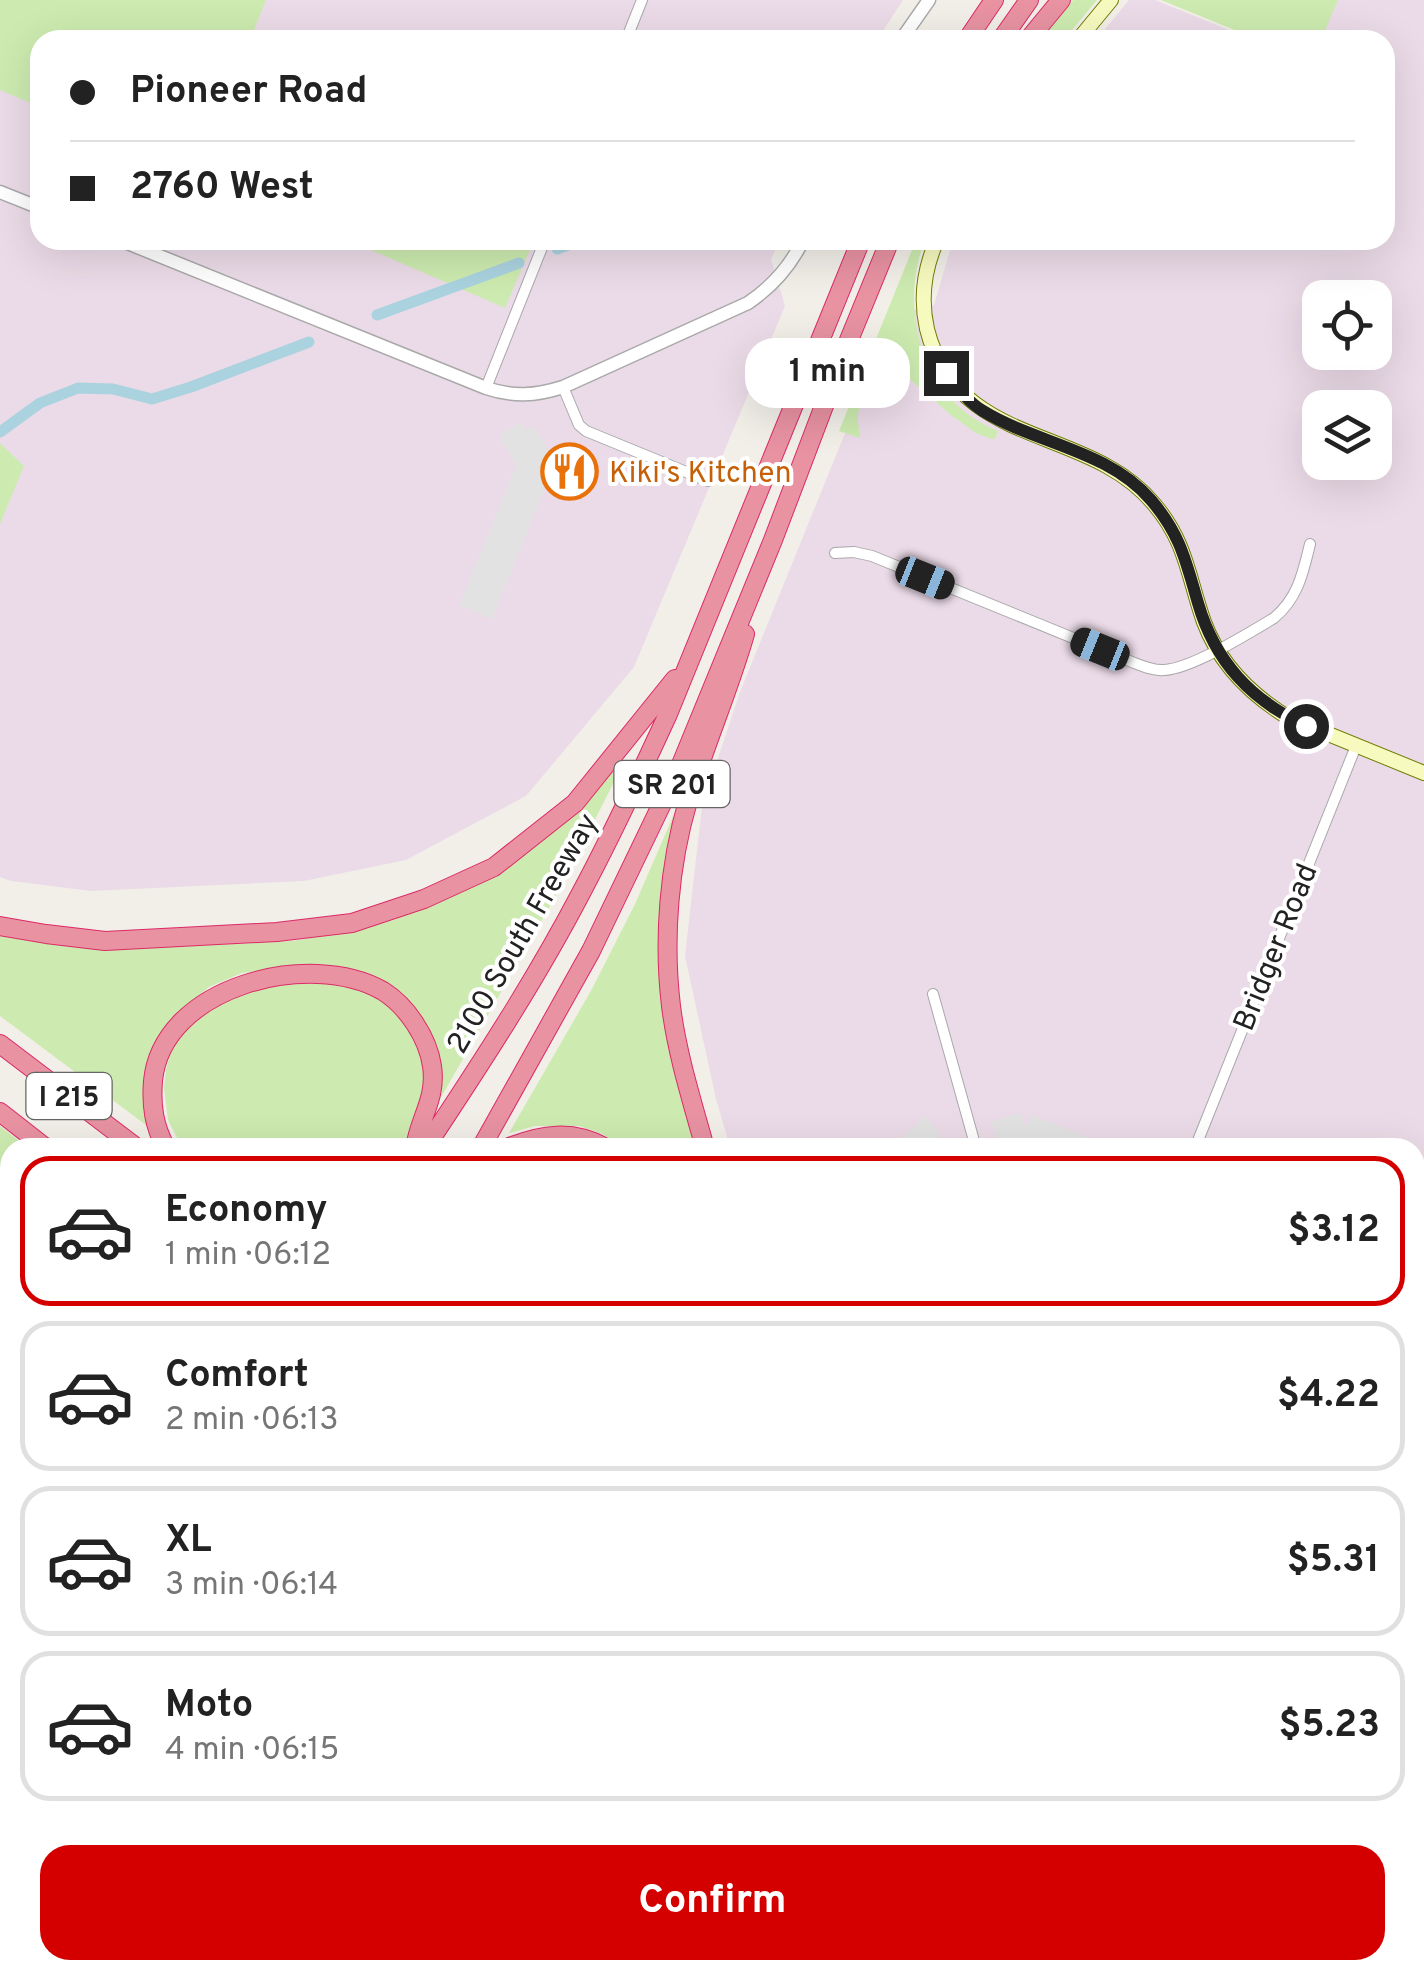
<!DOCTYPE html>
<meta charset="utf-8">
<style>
:root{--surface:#fff;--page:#f2f2f2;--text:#222;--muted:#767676;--line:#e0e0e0;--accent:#d40000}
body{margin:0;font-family:Overpass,sans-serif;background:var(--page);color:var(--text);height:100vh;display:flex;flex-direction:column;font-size:38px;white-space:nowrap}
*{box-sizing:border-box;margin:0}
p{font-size:32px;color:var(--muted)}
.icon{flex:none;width:55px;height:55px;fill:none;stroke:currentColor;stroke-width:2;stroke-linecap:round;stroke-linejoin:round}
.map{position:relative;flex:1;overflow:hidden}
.panel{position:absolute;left:0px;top:1138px;width:1425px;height:842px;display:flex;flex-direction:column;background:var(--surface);border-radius:30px 30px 0 0;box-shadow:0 10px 40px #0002}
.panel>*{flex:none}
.top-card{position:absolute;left:30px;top:30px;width:1365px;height:220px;border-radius:30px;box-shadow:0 10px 40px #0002;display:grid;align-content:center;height:220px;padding:0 40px;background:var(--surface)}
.buttons{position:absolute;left:1302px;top:280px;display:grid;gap:20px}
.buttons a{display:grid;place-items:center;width:90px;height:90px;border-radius:20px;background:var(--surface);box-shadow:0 10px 40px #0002;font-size:50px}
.end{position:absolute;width:45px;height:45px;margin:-22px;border:12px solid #222;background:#fff;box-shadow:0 0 0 5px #fff}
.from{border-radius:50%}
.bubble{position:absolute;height:70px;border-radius:30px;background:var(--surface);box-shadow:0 10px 40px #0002;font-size:32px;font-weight:700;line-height:70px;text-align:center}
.car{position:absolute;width:30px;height:60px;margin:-30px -15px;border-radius:12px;box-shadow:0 0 8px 2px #0007;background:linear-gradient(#222 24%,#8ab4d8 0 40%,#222 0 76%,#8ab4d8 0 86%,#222 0)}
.top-card b{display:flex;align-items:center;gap:35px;height:95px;font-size:38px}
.top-card b+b{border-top:2px solid var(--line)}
.top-card i{width:25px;height:25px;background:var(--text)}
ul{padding:18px 0 0;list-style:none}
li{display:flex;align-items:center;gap:30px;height:150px;margin:0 20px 15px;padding:0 20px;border:5px solid var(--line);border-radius:30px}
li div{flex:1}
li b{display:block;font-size:38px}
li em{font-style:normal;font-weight:700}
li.current{border-color:var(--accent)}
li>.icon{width:90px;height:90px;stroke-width:1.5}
.button{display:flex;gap:20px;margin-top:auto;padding:20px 40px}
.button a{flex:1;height:115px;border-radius:30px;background:var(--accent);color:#fff;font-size:40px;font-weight:700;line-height:115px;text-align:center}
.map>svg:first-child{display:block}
.industrial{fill:#ebdbe8;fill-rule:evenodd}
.grass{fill:#cdebb0}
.parking{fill:#e2e2e2}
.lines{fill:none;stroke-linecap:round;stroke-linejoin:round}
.canal{stroke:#aad3df;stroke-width:11}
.minor-casing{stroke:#a9a9a9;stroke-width:12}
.tertiary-casing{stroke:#a9a9a9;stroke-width:15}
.secondary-casing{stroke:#707d05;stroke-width:16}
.motorway-casing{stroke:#dc2a67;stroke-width:20}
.minor{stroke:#fff;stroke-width:10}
.tertiary{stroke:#fff;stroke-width:12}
.secondary{stroke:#f7fabf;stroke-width:14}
.motorway{stroke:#e892a2;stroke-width:18}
.route{stroke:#222;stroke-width:12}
.labels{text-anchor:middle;stroke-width:8;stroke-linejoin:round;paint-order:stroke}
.shield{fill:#fff;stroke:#646464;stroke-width:2.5}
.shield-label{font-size:28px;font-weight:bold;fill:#222}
.food-label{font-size:30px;fill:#c56008;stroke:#fff;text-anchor:start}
.street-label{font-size:30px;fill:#222;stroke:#fff}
</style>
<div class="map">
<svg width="1424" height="1979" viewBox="0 0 1424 1979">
<rect width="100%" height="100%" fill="#f2efe9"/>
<!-- industrial -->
<path class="industrial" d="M0,0h903l-26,40h-837v200h740l-9,19 14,47 -151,361 -108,129 -120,64 -102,21 -213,10 -80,-10 -11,-4z
M1129,0h26l99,40h-158z
M1337,0h87v1921l-9,-6v-767l-685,-1 -14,-48 -31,-143 17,-150 38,-114 103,-254 56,-125 35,-8 19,-65h432v-200h-66zM1320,298h55v54h-55zM1320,408h55v54h-55z
M10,1956v14h219l-4,9h-225v-11z"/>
<!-- grass -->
<path class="grass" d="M0,0h266l-16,40h-210v67l-40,-17z
M1073,0h24l-33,40h-23z
M1161,0h177l-17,40h-62z
M348,240h186l-29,68z
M916,240h9c-28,71 -2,161 73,191l-3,8h-4l-15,-6 -24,-17 -47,-41c-6,-4 -8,-6 -15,-5 -15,3 -31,31 -32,45 -1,8 2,16 2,23l-21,-7z
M0,443l24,23 -24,58z
M612,772l4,6 -54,107 -123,216 1,-27 -38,-74 -108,-32 -34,3 -18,2 -33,14 -27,23 -10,13 -22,105 -150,-112v-80l55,9 65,4 172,-8 56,-9 45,-12 51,-20 40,-21 92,-69z
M684,791l-19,146 40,210h-80l-25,-14 -21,-7h-44l-26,7 83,-144 43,-85z
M297,980c17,2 38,2 55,6 40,11 73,52 73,95 0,20 -12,50 -22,66l-221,1 -14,-28 -4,-32 2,-19 6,-21 10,-18 29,-30z
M0,1126l27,21 -17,1v87l-10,8z
M10,1250v220l-10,-16v-195z
M0,1476l10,14v275l-10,15z"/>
<!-- parking -->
<path class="parking" d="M521,422l5,8 8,-4 21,37 -63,156 -33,-14 57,-140 -17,-30z
M1020,1113l5,12 3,-1 4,-9 65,26 -3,6h-95l-8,-25z
M925,1116l14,16 3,15h-44l-2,-7 7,-3z"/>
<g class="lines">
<!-- canal -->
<path class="canal" d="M557,249l25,-9
M377,315l142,-52
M0,432l40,-29 38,-15 35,1 39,10 39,-12 118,-45"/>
<defs>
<path id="minor" d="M626,40l16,-40
M563,387l16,38 7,6 122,50
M486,388l59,-148
M835,553l19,-1 18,4 260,106c10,4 21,9 32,8 27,-1 85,-37 110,-52 24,-20 29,-45 36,-74
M933,994l43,154
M1195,1148l161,-402
M1415,1515l9,-22"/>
<path id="tertiary" d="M901,40l28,-40
M0,192l40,16
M120,240l366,148c27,9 49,8 77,-1l185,-84c25,-17 42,-36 55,-63"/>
<path id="secondary" d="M1078,40l33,-40
M937,240c-13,29 -17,58 -10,89 30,121 161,95 227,175 33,39 34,73 50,118 16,43 47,73 85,96l135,55"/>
<path id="motorway" d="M967,40l27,-40
M1001,40l28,-40
M1028,40l33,-40
M0,926l46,8 59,7 172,-9 75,-9 72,-24 70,-32 81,-64 100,-124
M0,1044l137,104
M0,1112l46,36
M166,1148c-12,-22 -15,-42 -13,-67 9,-95 157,-132 230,-90 24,15 45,47 49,75 5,33 -13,52 -17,82
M425,1148c55,-83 110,-167 156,-255 31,-58 59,-118 87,-179l193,-474
M481,1148l110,-197 91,-189 91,-222 76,-200 41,-100
M507,1148c34,-14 66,-19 99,0
M705,1148c-13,-47 -28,-94 -34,-142 -8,-67 -2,-141 17,-205 17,-57 41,-111 57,-167
M0,1254l10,-6
M0,1472l10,15
M0,1810l10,-15
M0,1873l10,-14
M0,1927l10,-11
M1338,1970l16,9
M1375,1970l16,9"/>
</defs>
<!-- minor casing -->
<use href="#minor" class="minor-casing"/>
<!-- tertiary casing -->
<use href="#tertiary" class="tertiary-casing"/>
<!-- secondary casing -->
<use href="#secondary" class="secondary-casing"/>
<!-- motorway casing -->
<use href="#motorway" class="motorway-casing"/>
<!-- minor -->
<use href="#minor" class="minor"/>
<!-- tertiary -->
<use href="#tertiary" class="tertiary"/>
<!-- secondary -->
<use href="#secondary" class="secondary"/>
<!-- motorway -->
<use href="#motorway" class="motorway"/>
</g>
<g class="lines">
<!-- route -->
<path class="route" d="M946,373c11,14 22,29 37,38 54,33 125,39 168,89 30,35 35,62 47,103 17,59 53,97 108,123"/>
</g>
<!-- icons -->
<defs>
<symbol id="restaurant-ring" viewBox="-11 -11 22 22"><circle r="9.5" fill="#fff" stroke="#e8710a" stroke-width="1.5"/><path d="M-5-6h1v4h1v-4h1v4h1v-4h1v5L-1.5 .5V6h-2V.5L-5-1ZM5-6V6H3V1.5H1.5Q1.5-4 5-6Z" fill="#e8710a"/></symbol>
</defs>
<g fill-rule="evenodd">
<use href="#restaurant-ring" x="538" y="440" width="63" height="63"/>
</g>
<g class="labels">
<!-- shield labels -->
<g class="shield">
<rect x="614.5" y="761" width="115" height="46" rx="8"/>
<rect x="26.5" y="1073" width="85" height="46" rx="8"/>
</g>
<g class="shield-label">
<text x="672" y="794">SR 201</text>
<text x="69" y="1106">I 215</text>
</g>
<!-- food labels -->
<g class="food-label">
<text x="609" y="482">Kiki's Kitchen</text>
</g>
<!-- street labels -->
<g class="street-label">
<text transform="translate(522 933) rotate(-60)" y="10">2100 South Freeway</text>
<text transform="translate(1275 947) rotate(-68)" y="10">Bridger Road</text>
</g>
</g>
</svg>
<div class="buttons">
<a><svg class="icon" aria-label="locate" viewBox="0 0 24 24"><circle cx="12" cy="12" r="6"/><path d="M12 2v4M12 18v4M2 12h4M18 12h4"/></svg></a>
<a><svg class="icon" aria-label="layers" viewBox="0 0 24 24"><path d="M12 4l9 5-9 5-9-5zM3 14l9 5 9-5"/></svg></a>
</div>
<i class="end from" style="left:1306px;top:726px"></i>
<i class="end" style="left:946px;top:373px"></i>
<div class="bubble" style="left:745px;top:338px;width:165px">1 min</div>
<i class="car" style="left:925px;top:578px;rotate:112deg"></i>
<i class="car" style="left:1100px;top:649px;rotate:292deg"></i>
<div class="top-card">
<b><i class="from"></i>Pioneer Road</b>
<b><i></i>2760 West</b>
</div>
<section class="panel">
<ul>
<li class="current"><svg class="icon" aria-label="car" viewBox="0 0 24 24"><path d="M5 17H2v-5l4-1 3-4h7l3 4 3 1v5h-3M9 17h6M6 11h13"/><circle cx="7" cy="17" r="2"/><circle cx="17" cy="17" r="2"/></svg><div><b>Economy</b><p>1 min · 06:12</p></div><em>$3.12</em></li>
<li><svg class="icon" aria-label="car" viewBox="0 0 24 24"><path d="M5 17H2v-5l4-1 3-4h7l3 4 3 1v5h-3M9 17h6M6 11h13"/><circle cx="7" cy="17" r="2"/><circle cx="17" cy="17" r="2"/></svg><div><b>Comfort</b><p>2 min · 06:13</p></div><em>$4.22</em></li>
<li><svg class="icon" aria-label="car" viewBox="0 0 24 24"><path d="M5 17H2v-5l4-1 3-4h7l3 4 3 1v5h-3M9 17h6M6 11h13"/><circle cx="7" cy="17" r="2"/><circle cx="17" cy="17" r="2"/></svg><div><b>XL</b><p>3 min · 06:14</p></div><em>$5.31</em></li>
<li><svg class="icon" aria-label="car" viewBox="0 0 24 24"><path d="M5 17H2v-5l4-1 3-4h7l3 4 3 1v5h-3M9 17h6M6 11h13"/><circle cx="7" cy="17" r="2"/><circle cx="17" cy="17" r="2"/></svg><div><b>Moto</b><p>4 min · 06:15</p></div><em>$5.23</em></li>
</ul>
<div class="button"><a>Confirm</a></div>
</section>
</div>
